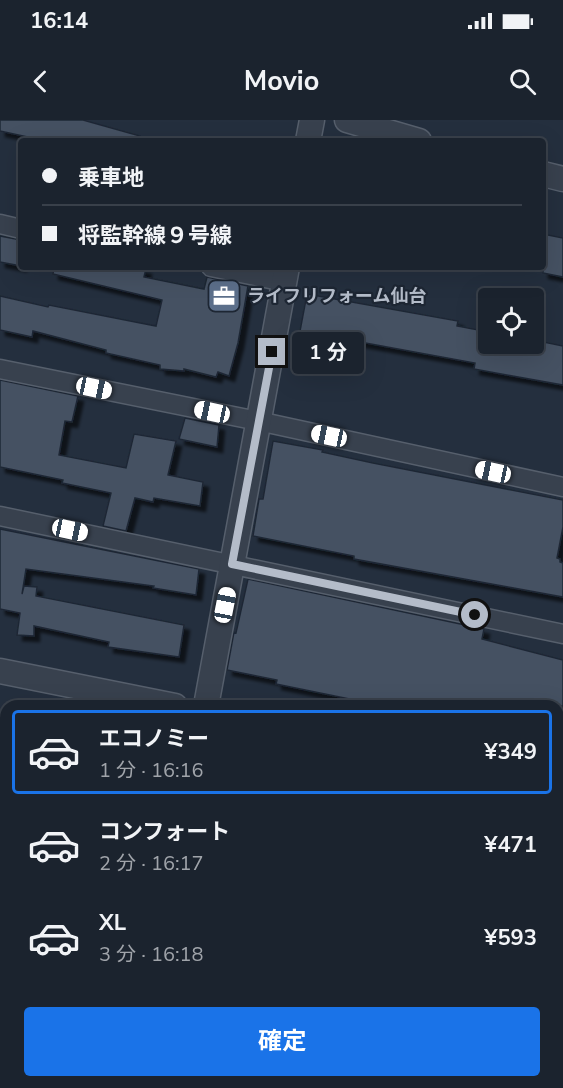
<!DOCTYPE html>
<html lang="ja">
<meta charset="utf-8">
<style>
:root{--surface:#1b232e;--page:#282f3a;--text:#f1f3f6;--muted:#a0a4aa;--line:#39404a;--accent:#1a73e8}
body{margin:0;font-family:"Nunito Sans","Noto Sans JP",sans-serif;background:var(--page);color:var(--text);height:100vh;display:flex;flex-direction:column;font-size:22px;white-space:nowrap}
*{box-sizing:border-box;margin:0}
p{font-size:20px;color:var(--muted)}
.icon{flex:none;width:33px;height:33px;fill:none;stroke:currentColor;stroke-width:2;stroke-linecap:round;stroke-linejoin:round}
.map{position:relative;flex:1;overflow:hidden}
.panel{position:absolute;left:0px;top:580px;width:564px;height:388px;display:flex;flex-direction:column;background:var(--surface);border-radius:18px 18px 0 0;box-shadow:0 6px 24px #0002,0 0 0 2px var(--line)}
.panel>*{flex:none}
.top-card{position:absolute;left:18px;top:18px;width:528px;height:132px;border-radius:6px;box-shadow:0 6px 24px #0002,0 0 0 2px var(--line);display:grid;align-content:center;height:132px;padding:0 24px;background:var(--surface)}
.fabs{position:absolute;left:478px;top:168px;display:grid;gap:12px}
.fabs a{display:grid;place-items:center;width:66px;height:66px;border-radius:6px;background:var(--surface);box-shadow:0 6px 24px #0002,0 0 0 2px var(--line);font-size:30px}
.end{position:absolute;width:27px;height:27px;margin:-14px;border:8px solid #b4bcc9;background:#111;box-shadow:0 0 0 3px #111}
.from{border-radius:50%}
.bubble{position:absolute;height:42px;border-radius:6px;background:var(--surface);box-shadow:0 6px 24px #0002,0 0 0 2px var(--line);font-size:20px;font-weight:700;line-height:42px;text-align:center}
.car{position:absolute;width:18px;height:36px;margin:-18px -9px;border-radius:8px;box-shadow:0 0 4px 2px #0007;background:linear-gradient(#fff 24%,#345 0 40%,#fff 0 76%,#345 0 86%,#fff 0)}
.top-card b{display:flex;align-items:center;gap:21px;height:57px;font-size:22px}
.top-card b+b{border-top:2px solid var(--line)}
.top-card i{width:15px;height:15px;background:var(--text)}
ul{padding:10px 0 0;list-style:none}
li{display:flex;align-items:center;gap:18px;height:84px;margin:0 12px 9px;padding:0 12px;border:3px solid transparent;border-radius:6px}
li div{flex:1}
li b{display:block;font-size:22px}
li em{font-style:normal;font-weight:700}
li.active{border-color:var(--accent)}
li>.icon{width:54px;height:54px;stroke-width:1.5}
.action{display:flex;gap:12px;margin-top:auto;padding:12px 24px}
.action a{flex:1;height:69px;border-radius:6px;background:var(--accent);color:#fff;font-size:24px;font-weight:700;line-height:69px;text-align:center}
.status{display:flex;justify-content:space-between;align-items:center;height:42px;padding:0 30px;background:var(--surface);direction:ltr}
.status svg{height:16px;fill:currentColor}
header{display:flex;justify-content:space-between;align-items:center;height:78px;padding:0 24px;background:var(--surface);font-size:27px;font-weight:700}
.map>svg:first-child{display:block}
.green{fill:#263c3f}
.building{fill:#455162;stroke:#1f2835;stroke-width:1.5;filter:url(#shadow)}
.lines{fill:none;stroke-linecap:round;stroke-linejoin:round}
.minor-casing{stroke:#565f6c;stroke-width:21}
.tertiary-casing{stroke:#565f6c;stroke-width:27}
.minor{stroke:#38414e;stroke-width:18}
.tertiary{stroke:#38414e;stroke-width:24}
.route{stroke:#b4bcc9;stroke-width:8}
.labels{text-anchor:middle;stroke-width:4.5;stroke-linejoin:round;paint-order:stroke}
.poi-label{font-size:18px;font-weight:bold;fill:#b4bcc9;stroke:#1d2633;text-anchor:start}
</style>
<div class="status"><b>16:14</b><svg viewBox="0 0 49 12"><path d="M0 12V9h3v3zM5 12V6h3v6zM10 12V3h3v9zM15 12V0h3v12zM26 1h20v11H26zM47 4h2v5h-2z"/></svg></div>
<header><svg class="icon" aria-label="back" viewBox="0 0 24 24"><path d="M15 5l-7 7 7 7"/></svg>Movio<svg class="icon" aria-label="search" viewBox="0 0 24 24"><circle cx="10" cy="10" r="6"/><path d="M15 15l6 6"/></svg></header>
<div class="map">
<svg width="563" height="968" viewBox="0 0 563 968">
<defs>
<filter id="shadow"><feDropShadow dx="5.5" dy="5.5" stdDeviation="1.5" flood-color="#0009"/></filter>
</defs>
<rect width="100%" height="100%" fill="#242f3e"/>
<!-- green -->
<path class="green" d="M0,871l6,8v84h41l-2,5h-45z"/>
<!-- building -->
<path class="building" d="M0,0h83l57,16v5h-94l-46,-10z
M543,114l20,4v39l-20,-4z
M0,116l21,4v26l-21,-4z
M54,147h80l12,2 -2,8 60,12 3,-12 41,9 -10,57 -9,33 -11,-4 -2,5 -32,-8v2l-24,-2v-4l-54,-12v-3l-73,-19 -1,6 -32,-7v-34l48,11 1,-2 107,21 6,-26 -109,-26z
M307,174l151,27 -1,5 32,6v12h45v-4l29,6v39l-89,-16 1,-6 -175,-32z
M0,260l78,16 -6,26 -7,-1 -6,34 67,13 8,-34 42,7 -8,34 35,7 -3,24 -46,-8 -1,4 -18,-4 -9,33 -23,-5 8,-33 -49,-10 1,-3 -63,-13z
M185,298l34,7 -2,22 -38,-8z
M273,321l50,9 -1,2 51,11 190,37v27l-6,31 3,1v3l3,1v34l-209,-38v-3l-101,-20 6,-37h4z
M0,409l199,40 -3,26 -43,-7 1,-2 -128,-17 -4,25 2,-8 13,1 -1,9 148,29 -5,32 -71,-10 1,-5 -75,-16v10l-17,-1 3,-22 -20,-4z
M248,459l236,50 -2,10 81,21v46h-123l-23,-4 -1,4h-17l-29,-6 -1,3 -93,-19 1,-4 -50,-10 7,-38 2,1z"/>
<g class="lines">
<defs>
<path id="minor" d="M0,104l21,5
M211,147l74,15
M0,249l258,52 305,66
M0,396l563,118
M0,704l6,1
M558,816l5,1
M294,968v-5
M444,968l1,-5"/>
<path id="tertiary" d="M347,0l72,21
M308,21l4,-21
M543,54l20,5
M0,551l175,35
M206,586l81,-439
M558,660l5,1
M114,968l2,-5"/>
</defs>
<!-- minor casing -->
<use href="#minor" class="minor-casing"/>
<!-- tertiary casing -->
<use href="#tertiary" class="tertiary-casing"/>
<!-- minor -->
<use href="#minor" class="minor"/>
<!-- tertiary -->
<use href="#tertiary" class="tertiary"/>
</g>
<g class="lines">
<!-- route -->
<path class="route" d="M272,232l-40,212 243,51"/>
</g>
<!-- icons -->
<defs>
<symbol id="office-square" viewBox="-11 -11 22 22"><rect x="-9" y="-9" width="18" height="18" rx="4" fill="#5c6f8a" stroke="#1d2633"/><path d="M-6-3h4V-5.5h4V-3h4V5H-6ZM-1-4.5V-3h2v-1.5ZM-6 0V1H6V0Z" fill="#fff"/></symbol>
</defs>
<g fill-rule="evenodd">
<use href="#office-square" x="205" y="157" width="38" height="38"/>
</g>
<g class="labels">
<!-- poi labels -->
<g class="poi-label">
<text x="247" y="182">ライフリフォーム仙台</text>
</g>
</g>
</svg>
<div class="fabs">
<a><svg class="icon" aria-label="locate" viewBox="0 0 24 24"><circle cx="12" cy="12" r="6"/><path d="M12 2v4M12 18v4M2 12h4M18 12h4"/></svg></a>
</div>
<i class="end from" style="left:475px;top:495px"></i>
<i class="end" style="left:272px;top:232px"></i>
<div class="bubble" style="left:292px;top:212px;width:72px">1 分</div>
<i class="car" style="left:94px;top:268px;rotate:102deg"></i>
<i class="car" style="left:212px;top:292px;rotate:282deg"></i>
<i class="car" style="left:329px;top:316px;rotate:282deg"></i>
<i class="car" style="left:493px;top:352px;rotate:282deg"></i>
<i class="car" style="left:70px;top:410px;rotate:102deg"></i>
<i class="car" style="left:225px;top:485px;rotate:11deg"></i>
<div class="top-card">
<b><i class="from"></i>乗車地</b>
<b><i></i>将監幹線９号線</b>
</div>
<section class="panel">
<ul>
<li class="active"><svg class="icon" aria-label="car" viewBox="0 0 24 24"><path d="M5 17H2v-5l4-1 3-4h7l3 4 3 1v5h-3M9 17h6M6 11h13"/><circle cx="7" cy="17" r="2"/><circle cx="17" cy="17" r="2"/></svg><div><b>エコノミー</b><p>1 分 · 16:16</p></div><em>¥349</em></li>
<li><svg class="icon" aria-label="car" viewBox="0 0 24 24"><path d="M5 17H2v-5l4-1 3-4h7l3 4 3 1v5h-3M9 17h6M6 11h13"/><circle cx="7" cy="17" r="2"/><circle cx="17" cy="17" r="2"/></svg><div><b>コンフォート</b><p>2 分 · 16:17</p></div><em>¥471</em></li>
<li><svg class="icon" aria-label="car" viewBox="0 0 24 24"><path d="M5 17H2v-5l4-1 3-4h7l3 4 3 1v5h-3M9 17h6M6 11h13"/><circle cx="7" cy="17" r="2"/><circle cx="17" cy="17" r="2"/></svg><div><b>XL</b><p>3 分 · 16:18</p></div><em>¥593</em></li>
</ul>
<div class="action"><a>確定</a></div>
</section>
</div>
